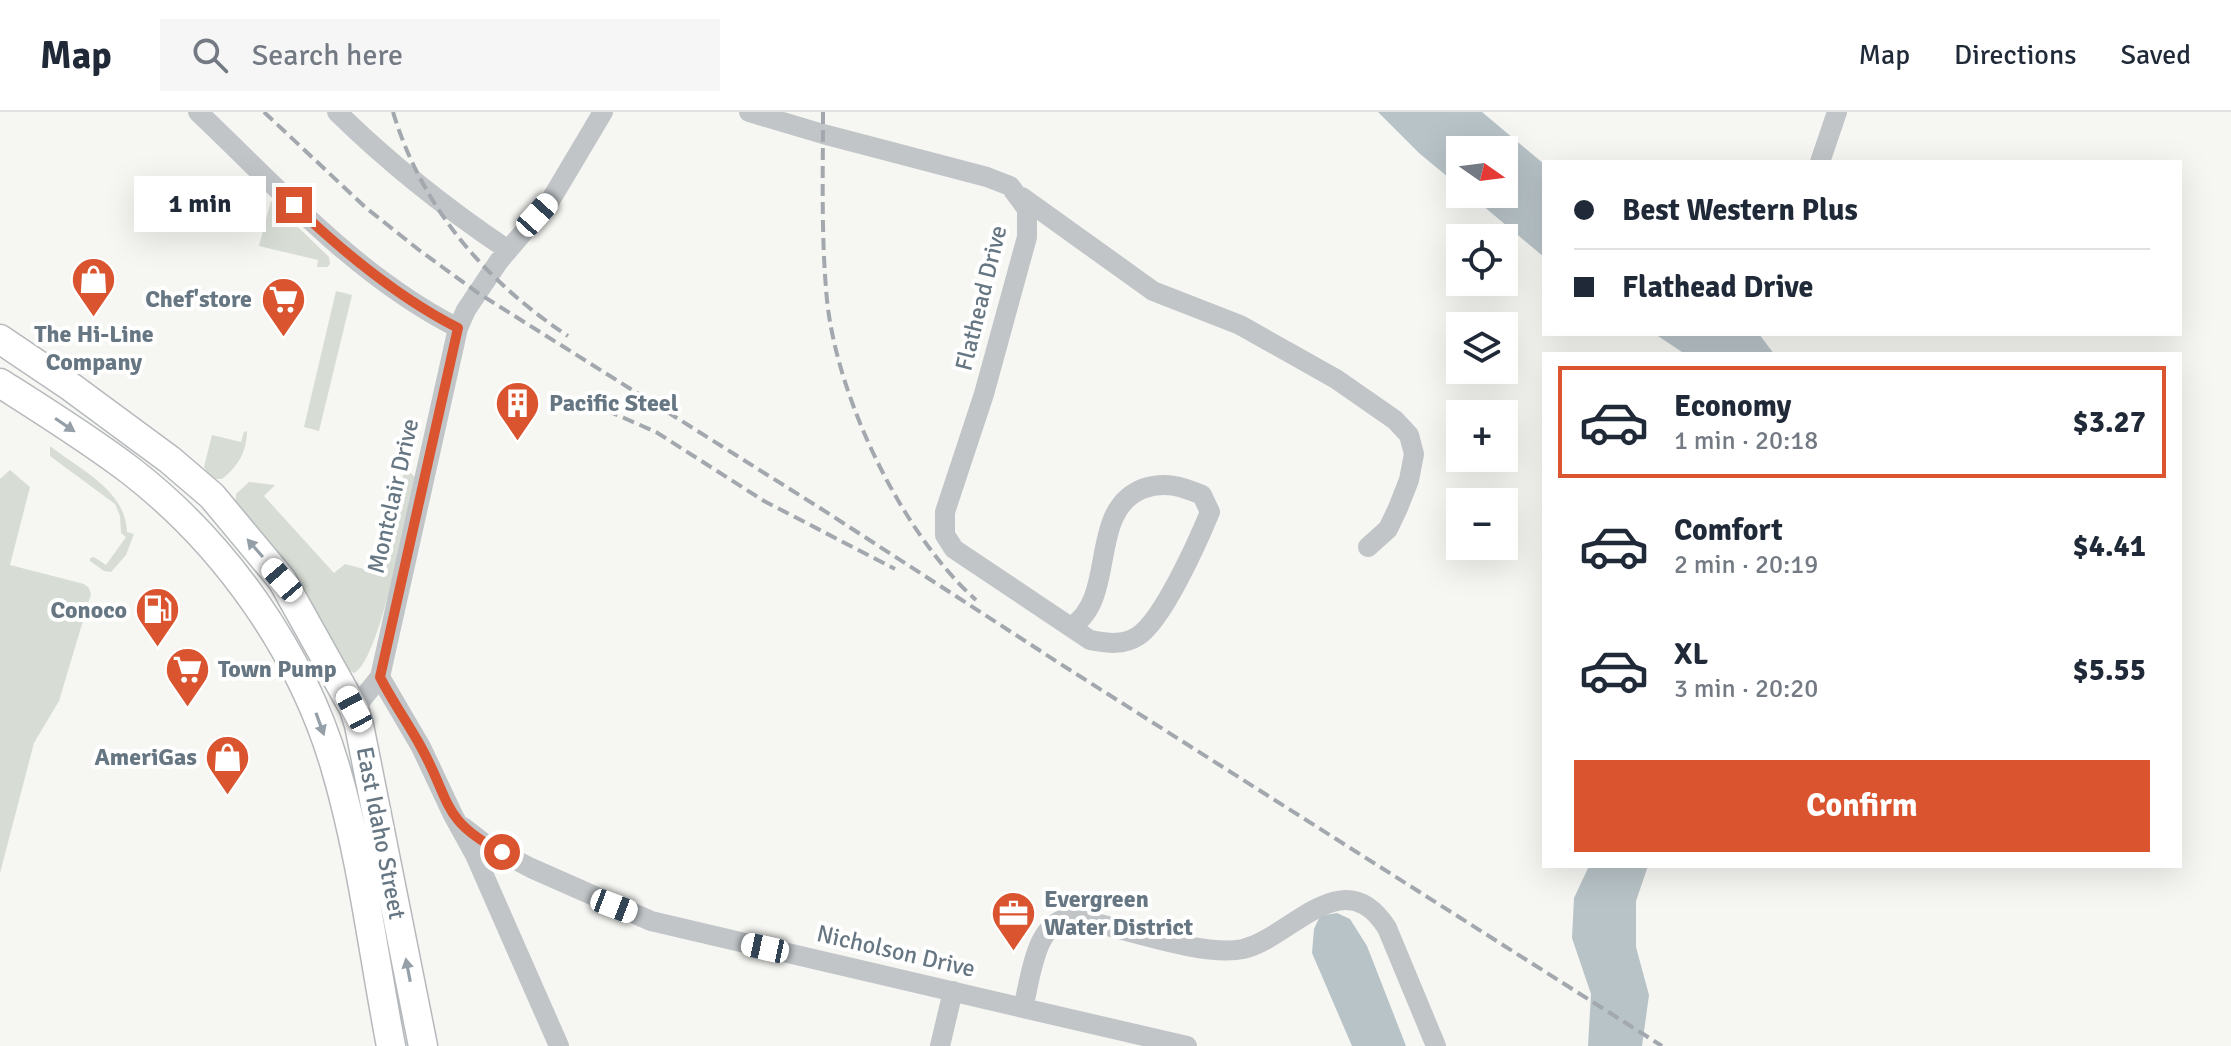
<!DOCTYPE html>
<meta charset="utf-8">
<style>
:root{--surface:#fff;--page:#f6f6f7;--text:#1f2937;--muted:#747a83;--line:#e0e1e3;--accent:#da542f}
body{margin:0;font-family:Signika,sans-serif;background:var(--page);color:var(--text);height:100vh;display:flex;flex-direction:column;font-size:30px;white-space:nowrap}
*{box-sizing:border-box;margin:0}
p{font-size:26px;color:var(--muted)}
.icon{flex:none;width:44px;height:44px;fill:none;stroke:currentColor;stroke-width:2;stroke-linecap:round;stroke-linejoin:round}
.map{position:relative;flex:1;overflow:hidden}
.details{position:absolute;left:1542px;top:240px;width:640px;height:516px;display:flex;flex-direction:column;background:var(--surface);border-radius:0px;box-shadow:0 8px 32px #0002}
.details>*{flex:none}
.guide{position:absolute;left:1542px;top:48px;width:640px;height:176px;border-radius:0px;box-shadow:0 8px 32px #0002;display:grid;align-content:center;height:176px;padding:0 32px;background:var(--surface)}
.needle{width:52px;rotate:104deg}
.tools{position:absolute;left:1446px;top:24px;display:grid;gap:16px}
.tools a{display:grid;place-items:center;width:72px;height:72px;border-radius:0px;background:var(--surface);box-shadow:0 8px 32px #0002;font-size:40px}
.end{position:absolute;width:36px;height:36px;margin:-18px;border:10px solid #da542f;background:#fff;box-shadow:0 0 0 4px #fff}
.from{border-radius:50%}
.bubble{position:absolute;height:56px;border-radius:0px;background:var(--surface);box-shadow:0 8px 32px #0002;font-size:26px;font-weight:700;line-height:56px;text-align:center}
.car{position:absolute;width:24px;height:48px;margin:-24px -12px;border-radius:10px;box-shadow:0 0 6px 2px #0007;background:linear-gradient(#fff 24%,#345 0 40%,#fff 0 76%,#345 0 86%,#fff 0)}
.guide b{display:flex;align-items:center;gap:28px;height:76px;font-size:30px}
.guide b+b{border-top:2px solid var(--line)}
.guide i{width:20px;height:20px;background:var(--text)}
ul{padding:14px 0 0;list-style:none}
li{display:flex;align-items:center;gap:24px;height:112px;margin:0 16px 12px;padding:0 16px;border:4px solid transparent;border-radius:0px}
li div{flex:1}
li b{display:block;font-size:30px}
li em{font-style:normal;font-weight:700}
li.selected{border-color:var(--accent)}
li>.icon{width:72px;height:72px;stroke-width:1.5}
.primary-button{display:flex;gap:16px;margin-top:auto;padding:16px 32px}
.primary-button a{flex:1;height:92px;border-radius:0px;background:var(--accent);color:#fff;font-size:32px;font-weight:700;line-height:92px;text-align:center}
header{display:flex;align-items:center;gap:48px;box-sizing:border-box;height:112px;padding:0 40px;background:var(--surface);border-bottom:2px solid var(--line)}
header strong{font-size:38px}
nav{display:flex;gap:44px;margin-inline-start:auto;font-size:28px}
.search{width:560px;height:72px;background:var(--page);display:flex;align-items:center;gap:20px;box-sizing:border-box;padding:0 28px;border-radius:0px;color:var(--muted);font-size:30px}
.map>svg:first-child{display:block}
.green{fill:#d7ddd4}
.water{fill:#b8c3c7}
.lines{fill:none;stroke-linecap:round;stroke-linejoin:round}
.highway-casing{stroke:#b6b9bc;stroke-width:31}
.minor{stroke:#c1c5c8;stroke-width:20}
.highway{stroke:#fff;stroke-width:28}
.rail{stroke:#a2a8ad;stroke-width:4;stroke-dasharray:12 6;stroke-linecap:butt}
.oneway{fill:#949fa8}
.route{stroke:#da542f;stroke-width:10}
.labels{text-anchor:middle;stroke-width:8;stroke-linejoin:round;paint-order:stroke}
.street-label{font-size:24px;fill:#667682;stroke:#fff}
.poi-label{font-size:24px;font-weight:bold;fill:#667682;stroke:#fff;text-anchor:end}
</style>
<header>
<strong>Map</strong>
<div class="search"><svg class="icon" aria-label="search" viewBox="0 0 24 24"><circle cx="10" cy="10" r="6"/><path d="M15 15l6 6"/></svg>Search here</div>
<nav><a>Map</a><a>Directions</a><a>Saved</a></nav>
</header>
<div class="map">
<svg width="2231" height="934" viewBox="0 0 2231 934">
<rect width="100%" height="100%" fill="#f6f6f3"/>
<!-- green -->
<path class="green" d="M271,89l58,56 1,7 -3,3h-10l1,-7 -59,-14z
M336,179l16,4 -33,136 -15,-4z
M247,319c0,20 -9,36 -25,48h-11l-7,-12 8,-32 29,7 3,-10z
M50,334c29,23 76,44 77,86l7,2 -8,21 -15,17 -7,-1 -14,-10v-3l4,-1 12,8 20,-28 -5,-4 -1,-17 -5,-12 -65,-48z
M405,356l10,9c-8,33 -35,185 -61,196 -15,-7 -25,-37 -33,-52 -22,-43 -55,-80 -86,-117l1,-10 13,-12 26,3 -11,11 70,77 11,-9 34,9z
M10,358l20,17 -20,78 74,19 5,4 2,6 -32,107 -25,42 -34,130v-394z"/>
<!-- water -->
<path class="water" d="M1378,0h104l62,52v93l-75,-63h35v-44h-44v37l-41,-34z
M1655,222h104l15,20h-89z
M1589,754h59l-12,35v46l13,48 -7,51h-54l3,-52 -19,-56 2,-40z
M1337,801l13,6 17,27 39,100h-54l-40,-93 2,-24 6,-13z"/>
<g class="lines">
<defs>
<path id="highway" d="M0,227l71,48 99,73 42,36 70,84 72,129 5,16 64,321
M0,271c44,28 89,56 131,88 94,73 170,180 204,295 27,91 38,187 56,280"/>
</defs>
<!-- highway casing -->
<use href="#highway" class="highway-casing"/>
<!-- minor -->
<path class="minor" d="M198,0c81,77 159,165 260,216
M337,0c53,52 110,97 171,138
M749,0l74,22 164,43 23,9 17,23v28l-43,157 -39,118v23l9,14 136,91c17,3 33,6 48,-4 25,-16 60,-95 72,-124l-8,-17c-21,-9 -38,-14 -60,-6 -55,23 -24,108 -71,138
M1820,50l17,-50
M1022,85l131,94 87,34 96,54 59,41 14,15 5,19 -5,26 -11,28 -10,21 -20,18
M354,597l26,-32
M463,715l22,17 46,24 120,53 372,87
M559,934l-84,-191 -22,-40 -32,-68 -41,-70 78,-349 8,-18 33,-49 51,-60 53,-89
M940,934l13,-55
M1187,934l-164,-38c8,-30 12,-91 51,-90 44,8 129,40 169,31 48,-11 100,-90 144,-21l49,118"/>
<!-- highway -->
<use href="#highway" class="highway"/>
<!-- rail -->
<path class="rail" d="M264,0l101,95 54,43 59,43 342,215 239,155 603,383
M393,0c29,96 92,169 175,224
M823,0c0,63 -2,126 4,188 10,98 75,234 149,300
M590,291l66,29 108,69 131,68"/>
</g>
<!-- one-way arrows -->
<defs><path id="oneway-solid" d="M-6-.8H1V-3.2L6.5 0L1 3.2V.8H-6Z" transform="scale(2)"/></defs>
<g class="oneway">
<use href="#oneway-solid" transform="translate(65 313) rotate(34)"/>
<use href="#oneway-solid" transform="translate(255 436) rotate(-131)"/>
<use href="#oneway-solid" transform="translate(320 612) rotate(70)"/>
<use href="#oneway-solid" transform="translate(408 858) rotate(-101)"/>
</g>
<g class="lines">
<!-- route -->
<path class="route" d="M294,93c49,47 103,92 164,123l-78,349c12,24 28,46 41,70 30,54 20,74 81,105"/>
</g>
<!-- icons -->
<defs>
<symbol id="shop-pin" viewBox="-11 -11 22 30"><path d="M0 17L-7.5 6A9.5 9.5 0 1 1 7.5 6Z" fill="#da542f" stroke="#fff"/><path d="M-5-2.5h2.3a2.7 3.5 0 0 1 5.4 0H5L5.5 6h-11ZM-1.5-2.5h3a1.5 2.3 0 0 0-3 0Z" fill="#fff"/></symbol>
<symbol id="supermarket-pin" viewBox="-11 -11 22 30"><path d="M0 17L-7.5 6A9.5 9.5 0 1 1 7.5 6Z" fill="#da542f" stroke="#fff"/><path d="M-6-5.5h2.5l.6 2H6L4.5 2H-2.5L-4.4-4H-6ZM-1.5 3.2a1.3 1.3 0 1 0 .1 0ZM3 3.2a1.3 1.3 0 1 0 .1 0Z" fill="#fff"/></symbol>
<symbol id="building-pin" viewBox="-11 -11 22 30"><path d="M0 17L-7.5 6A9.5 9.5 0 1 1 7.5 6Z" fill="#da542f" stroke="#fff"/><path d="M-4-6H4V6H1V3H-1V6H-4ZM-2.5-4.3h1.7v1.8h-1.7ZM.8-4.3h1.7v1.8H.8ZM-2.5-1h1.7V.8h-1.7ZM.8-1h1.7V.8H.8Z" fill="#fff"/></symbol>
<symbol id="fuel-pin" viewBox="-11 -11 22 30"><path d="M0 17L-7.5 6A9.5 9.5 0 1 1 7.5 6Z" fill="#da542f" stroke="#fff"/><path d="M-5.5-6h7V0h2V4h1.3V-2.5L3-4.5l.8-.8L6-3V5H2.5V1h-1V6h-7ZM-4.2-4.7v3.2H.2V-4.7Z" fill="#fff"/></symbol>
<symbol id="office-pin" viewBox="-11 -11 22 30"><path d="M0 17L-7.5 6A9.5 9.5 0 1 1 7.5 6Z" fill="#da542f" stroke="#fff"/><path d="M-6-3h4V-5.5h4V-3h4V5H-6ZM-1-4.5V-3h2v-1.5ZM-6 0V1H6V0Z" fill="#fff"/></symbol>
</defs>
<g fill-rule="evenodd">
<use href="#shop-pin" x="68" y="142" width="51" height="69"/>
<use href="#supermarket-pin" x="258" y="162" width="51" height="69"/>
<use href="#building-pin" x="492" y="266" width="51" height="69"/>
<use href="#fuel-pin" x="132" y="472" width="51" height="69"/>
<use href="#supermarket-pin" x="162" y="532" width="51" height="69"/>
<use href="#shop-pin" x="202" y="620" width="51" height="69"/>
<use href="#office-pin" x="988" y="776" width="51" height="69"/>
</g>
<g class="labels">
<!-- street labels -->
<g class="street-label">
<text transform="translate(981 186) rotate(-76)" y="8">Flathead Drive</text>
<text transform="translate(393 384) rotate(-77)" y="8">Montclair Drive</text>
<text transform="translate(381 721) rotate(79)" y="8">East Idaho Street</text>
<text transform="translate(896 839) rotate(13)" y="8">Nicholson Drive</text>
</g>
<!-- poi labels -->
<g class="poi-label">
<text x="252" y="195">Chef'store</text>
<text x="94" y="230" text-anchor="middle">The Hi-Line<tspan x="94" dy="28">Company</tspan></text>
<text x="549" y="299" text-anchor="start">Pacific Steel</text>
<text x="127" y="506">Conoco</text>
<text x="218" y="565" text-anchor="start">Town Pump</text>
<text x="197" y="653">AmeriGas</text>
<text x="1044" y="795" text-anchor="start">Evergreen<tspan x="1044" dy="28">Water District</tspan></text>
</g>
</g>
</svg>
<div class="tools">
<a><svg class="needle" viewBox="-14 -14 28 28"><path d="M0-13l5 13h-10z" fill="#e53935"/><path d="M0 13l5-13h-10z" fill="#747a83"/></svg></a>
<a><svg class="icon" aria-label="locate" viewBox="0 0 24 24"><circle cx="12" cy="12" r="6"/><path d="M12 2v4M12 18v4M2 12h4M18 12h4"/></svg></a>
<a><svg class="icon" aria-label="layers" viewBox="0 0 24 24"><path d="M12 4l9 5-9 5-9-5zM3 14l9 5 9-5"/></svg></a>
<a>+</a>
<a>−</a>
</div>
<i class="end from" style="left:502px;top:740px"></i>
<i class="end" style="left:294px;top:93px"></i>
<div class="bubble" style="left:134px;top:64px;width:132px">1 min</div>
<i class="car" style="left:537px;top:103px;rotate:42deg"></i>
<i class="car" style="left:282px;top:468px;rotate:319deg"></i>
<i class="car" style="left:354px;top:597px;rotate:332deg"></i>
<i class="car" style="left:614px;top:794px;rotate:111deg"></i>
<i class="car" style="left:765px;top:836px;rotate:282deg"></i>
<div class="guide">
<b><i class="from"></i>Best Western Plus</b>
<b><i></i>Flathead Drive</b>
</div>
<section class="details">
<ul>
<li class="selected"><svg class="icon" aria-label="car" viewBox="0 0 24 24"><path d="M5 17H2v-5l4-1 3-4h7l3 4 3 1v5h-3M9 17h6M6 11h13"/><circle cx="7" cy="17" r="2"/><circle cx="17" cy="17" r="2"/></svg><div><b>Economy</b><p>1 min · 20:18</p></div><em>$3.27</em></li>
<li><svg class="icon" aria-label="car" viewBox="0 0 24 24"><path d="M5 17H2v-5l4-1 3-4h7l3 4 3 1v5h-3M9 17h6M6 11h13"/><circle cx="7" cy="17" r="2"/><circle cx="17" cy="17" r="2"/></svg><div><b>Comfort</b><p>2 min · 20:19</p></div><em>$4.41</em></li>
<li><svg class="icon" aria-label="car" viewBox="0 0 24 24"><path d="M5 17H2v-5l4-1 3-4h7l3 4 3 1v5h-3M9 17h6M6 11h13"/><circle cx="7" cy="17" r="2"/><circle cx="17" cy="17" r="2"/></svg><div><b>XL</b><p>3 min · 20:20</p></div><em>$5.55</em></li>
</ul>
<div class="primary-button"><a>Confirm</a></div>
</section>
</div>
